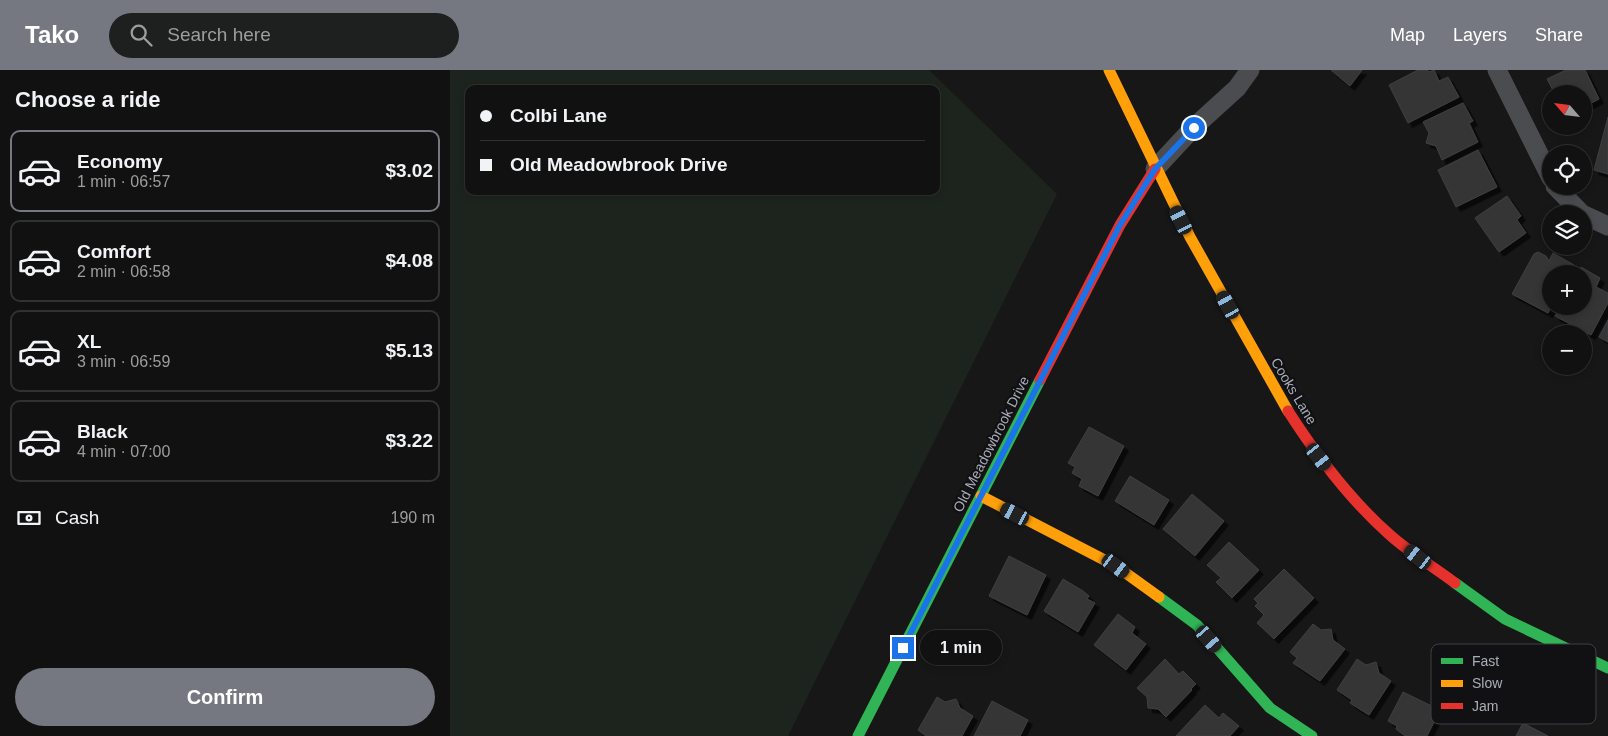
<!DOCTYPE html>
<meta charset="utf-8">
<style>
:root{--surface:#111;--page:#1e1f1f;--text:#f1f3f6;--muted:#9c9d9f;--line:#303131;--accent:#757880}
body{margin:0;font-family:Helvetica,sans-serif;background:var(--page);color:var(--text);height:100vh;display:flex;flex-direction:column;font-size:19px;white-space:nowrap}
*{box-sizing:border-box;margin:0}
p{font-size:16px;color:var(--muted)}
.icon{flex:none;width:28px;height:28px;fill:none;stroke:currentColor;stroke-width:2;stroke-linecap:round;stroke-linejoin:round}
.map{position:relative;flex:1;overflow:hidden}
.panel{display:flex;flex-direction:column;background:var(--surface);width:450px}
.panel>*{flex:none}
.guide{position:absolute;left:15px;top:15px;width:475px;height:110px;border-radius:10px;box-shadow:0 2px 8px #0003,0 0 0 1px var(--line);display:grid;align-content:center;height:110px;padding:0 15px;background:var(--surface)}
.needle{width:32px;rotate:298deg}
.buttons{position:absolute;left:1092px;top:15px;display:grid;gap:10px}
.buttons a{display:grid;place-items:center;width:50px;height:50px;border-radius:50%;background:var(--surface);box-shadow:0 2px 8px #0003,0 0 0 1px var(--line);font-size:25px}
.end{position:absolute;width:22px;height:22px;margin:-11px;border:6px solid #1a73e8;background:#fff;box-shadow:0 0 0 2px #fff}
.from{border-radius:50%}
.bubble{position:absolute;height:35px;border-radius:18px;background:var(--surface);box-shadow:0 2px 8px #0003,0 0 0 1px var(--line);font-size:16px;font-weight:600;line-height:35px;text-align:center}
.car{position:absolute;width:15px;height:30px;margin:-15px -8px;border-radius:6px;box-shadow:0 0 4px 1px #0007;background:linear-gradient(#222 24%,#8ab4d8 0 40%,#222 0 76%,#8ab4d8 0 86%,#222 0)}
.guide b{display:flex;align-items:center;gap:18px;height:48px;font-size:19px}
.guide b+b{border-top:1px solid var(--line)}
.guide i{width:12px;height:12px;background:var(--text)}
ul{padding:0;list-style:none}
li{display:flex;align-items:center;gap:15px;height:82px;margin:0 10px 8px;padding:0 5px;border:2px solid var(--line);border-radius:10px}
li div{flex:1}
li b{display:block;font-size:19px}
li em{font-style:normal;font-weight:600}
li.current{border-color:var(--accent)}
li>.icon{width:45px;height:45px;stroke-width:1.5}
h2{padding:0 15px;font-size:22px;line-height:60px}
.pay{display:flex;align-items:center;gap:12px;height:55px;padding:0 15px;font-size:19px}
.pay p{margin-inline-start:auto}
.cta{display:flex;gap:10px;margin-top:auto;padding:10px 15px}
.cta a{flex:1;height:58px;border-radius:30px;background:var(--accent);color:#fff;font-size:20px;font-weight:600;line-height:58px;text-align:center}
header{display:flex;align-items:center;gap:30px;box-sizing:border-box;height:70px;padding:0 25px;background:var(--accent);color:#fff}
header strong{font-size:24px}
nav{display:flex;gap:28px;margin-inline-start:auto;font-size:18px}
.search{width:350px;height:45px;background:var(--page);display:flex;align-items:center;gap:12px;box-sizing:border-box;padding:0 18px;border-radius:28px;color:var(--muted);font-size:19px}
main{display:flex;flex:1;min-height:0}
.map>svg:first-child{display:block}
.green{fill:#1d241e;fill-rule:evenodd}
.building{fill:#353536;stroke:#3f4043;filter:url(#shadow)}
.lines{fill:none;stroke-linecap:round;stroke-linejoin:round}
.street{stroke:#4b4c50;stroke-width:19}
.fast{stroke:#30b455;stroke-width:11}
.slow{stroke:#ff9f0a;stroke-width:11}
.jam{stroke:#e5322d;stroke-width:11}
.route{stroke:#1a73e8;stroke-width:6}
.labels{text-anchor:middle;stroke-width:4.5;stroke-linejoin:round;paint-order:stroke}
.street-label{font-size:14px;fill:#a8adb8;stroke:#111113}
.key{fill:#111113;stroke:#3e4045;stroke-width:1}
.key-label{font-size:14px;fill:#a8adb8}
</style>
<header>
<strong>Tako</strong>
<div class="search"><svg class="icon" aria-label="search" viewBox="0 0 24 24"><circle cx="10" cy="10" r="6"/><path d="M15 15l6 6"/></svg>Search here</div>
<nav><a>Map</a><a>Layers</a><a>Share</a></nav>
</header>
<main>
<section class="panel">
<h2>Choose a ride</h2>
<ul>
<li class="current"><svg class="icon" aria-label="car" viewBox="0 0 24 24"><path d="M5 17H2v-5l4-1 3-4h7l3 4 3 1v5h-3M9 17h6M6 11h13"/><circle cx="7" cy="17" r="2"/><circle cx="17" cy="17" r="2"/></svg><div><b>Economy</b><p>1 min · 06:57</p></div><em>$3.02</em></li>
<li><svg class="icon" aria-label="car" viewBox="0 0 24 24"><path d="M5 17H2v-5l4-1 3-4h7l3 4 3 1v5h-3M9 17h6M6 11h13"/><circle cx="7" cy="17" r="2"/><circle cx="17" cy="17" r="2"/></svg><div><b>Comfort</b><p>2 min · 06:58</p></div><em>$4.08</em></li>
<li><svg class="icon" aria-label="car" viewBox="0 0 24 24"><path d="M5 17H2v-5l4-1 3-4h7l3 4 3 1v5h-3M9 17h6M6 11h13"/><circle cx="7" cy="17" r="2"/><circle cx="17" cy="17" r="2"/></svg><div><b>XL</b><p>3 min · 06:59</p></div><em>$5.13</em></li>
<li><svg class="icon" aria-label="car" viewBox="0 0 24 24"><path d="M5 17H2v-5l4-1 3-4h7l3 4 3 1v5h-3M9 17h6M6 11h13"/><circle cx="7" cy="17" r="2"/><circle cx="17" cy="17" r="2"/></svg><div><b>Black</b><p>4 min · 07:00</p></div><em>$3.22</em></li>
</ul>
<div class="pay"><svg class="icon" aria-label="cash" viewBox="0 0 24 24"><path d="M3 7h18v10H3z"/><circle cx="12" cy="12" r="2"/></svg>Cash<p>190 m</p></div>
<div class="cta"><a>Confirm</a></div>
</section>
<div class="map">
<svg width="1158" height="666" viewBox="0 0 1158 666">
<defs>
<filter id="shadow"><feDropShadow dx="4.5" dy="4.5" stdDeviation="0" flood-color="#0009"/></filter>
</defs>
<rect width="100%" height="100%" fill="#171717"/>
<!-- green -->
<path class="green" d="M0,0h479l128,124 -269,542h-338zM19,19h467v102h-467z"/>
<!-- building -->
<path class="building" d="M881,0h31l-12,16z
M968,0h9l2,2 5,-2 5,11 9,-4 11,20 -51,26 -19,-38z
M1116,0h19l14,29 -15,8v-13h-29l-8,-15z
M1013,33l10,18 -4,2 9,19 -36,18 -6,-14 -10,-3 3,-10 -6,-11z
M1158,47v57l-14,-4z
M1028,80l19,37 -41,20 -18,-37z
M1057,126l14,20 -4,4 9,13 -27,19 -24,-34z
M1088,182l8,4 3,5 4,-8 21,12 -5,9h-18l1,32 -4,7 -36,-19 22,-40z
M1131,197l19,11 -4,9 12,6v10l-17,32 -36,-19 6,-10h23v-32h-6z
M1158,250v22l-9,-5z
M639,357l35,19 -26,50 -19,-10 3,-7 -10,-6 3,-6 -7,-4z
M680,406l39,24 -15,25 -39,-24z
M742,424l32,27 -29,35 -32,-27z
M779,472l30,28 -27,28 -16,-16 5,-4 -14,-13z
M559,486l37,19 -19,40 -38,-19z
M834,499l30,29 -40,41 -17,-16 7,-8 -9,-9 3,-3 -4,-4z
M613,509l20,12 6,5 -2,3 8,4 -17,29 -34,-21z
M668,544l17,13 -3,6 14,11 -20,26 -32,-25z
M863,554l8,6 10,-1 2,11 12,9 -25,32 -27,-18 4,-5 -7,-6z
M715,589l14,15 4,-3 13,13 -5,5 1,1 -26,27 -8,-8 -10,-1 -1,-11 -10,-9z
M907,589l9,6 10,-3 3,11 12,8 -22,34 -19,-12 2,-3 -15,-10z
M953,622l37,18 -13,26h-22l-9,-7 1,-3 -9,-5z
M487,627l8,5 11,-3 4,9 13,8 -11,20h-36l-8,-6z
M542,631l36,19 -8,16h-46z
M755,635l14,13 4,-5 16,13 -9,10h-54z
M1073,653l25,13h-32z"/>
<g class="lines">
<!-- street -->
<path class="street" d="M1047,0l54,108
M705,99l38,-41 44,-40 13,-18
M1105,116l27,28
M1134,145l24,11"/>
<!-- fast -->
<path class="fast" d="M1005,513l50,36 103,49
M709,527l38,28 73,83 42,28
M408,666l182,-356"/>
<!-- slow -->
<path class="slow" d="M659,0l81,167 98,174
M531,426l135,70 43,31"/>
<!-- jam -->
<path class="jam" d="M590,310l80,-155 35,-56
M838,341c29,45 61,88 102,124 20,18 44,32 65,48"/>
</g>
<g class="lines">
<!-- route -->
<path class="route" d="M453,578l217,-423 35,-56 39,-41"/>
</g>
<g class="labels">
<!-- street labels -->
<g class="street-label">
<text transform="translate(844 321) rotate(59)" y="5">Cooks Lane</text>
<text transform="translate(541 374) rotate(-63)" y="5">Old Meadowbrook Drive</text>
</g>
</g>
<!-- legend -->
<rect x="981" y="574" width="165" height="80" rx="8" class="key"/>
<rect x="991" y="588" width="22" height="6" fill="#30b455"/>
<rect x="991" y="610" width="22" height="7" fill="#ff9f0a"/>
<rect x="991" y="633" width="22" height="6" fill="#e5322d"/>
<g class="key-label">
<text x="1022" y="596">Fast</text>
<text x="1022" y="618">Slow</text>
<text x="1022" y="641">Jam</text>
</g>
</svg>
<div class="buttons">
<a><svg class="needle" viewBox="-14 -14 28 28"><path d="M0-13l5 13h-10z" fill="#e53935"/><path d="M0 13l5-13h-10z" fill="#9c9d9f"/></svg></a>
<a><svg class="icon" aria-label="locate" viewBox="0 0 24 24"><circle cx="12" cy="12" r="6"/><path d="M12 2v4M12 18v4M2 12h4M18 12h4"/></svg></a>
<a><svg class="icon" aria-label="layers" viewBox="0 0 24 24"><path d="M12 4l9 5-9 5-9-5zM3 14l9 5 9-5"/></svg></a>
<a>+</a>
<a>−</a>
</div>
<i class="end from" style="left:744px;top:58px"></i>
<i class="end" style="left:453px;top:578px"></i>
<div class="bubble" style="left:470px;top:560px;width:82px">1 min</div>
<i class="car" style="left:731px;top:150px;rotate:333deg"></i>
<i class="car" style="left:778px;top:235px;rotate:331deg"></i>
<i class="car" style="left:869px;top:387px;rotate:142deg"></i>
<i class="car" style="left:565px;top:444px;rotate:297deg"></i>
<i class="car" style="left:968px;top:487px;rotate:308deg"></i>
<i class="car" style="left:666px;top:496px;rotate:126deg"></i>
<i class="car" style="left:759px;top:569px;rotate:139deg"></i>
<div class="guide">
<b><i class="from"></i>Colbi Lane</b>
<b><i></i>Old Meadowbrook Drive</b>
</div>
</div>
</main>
